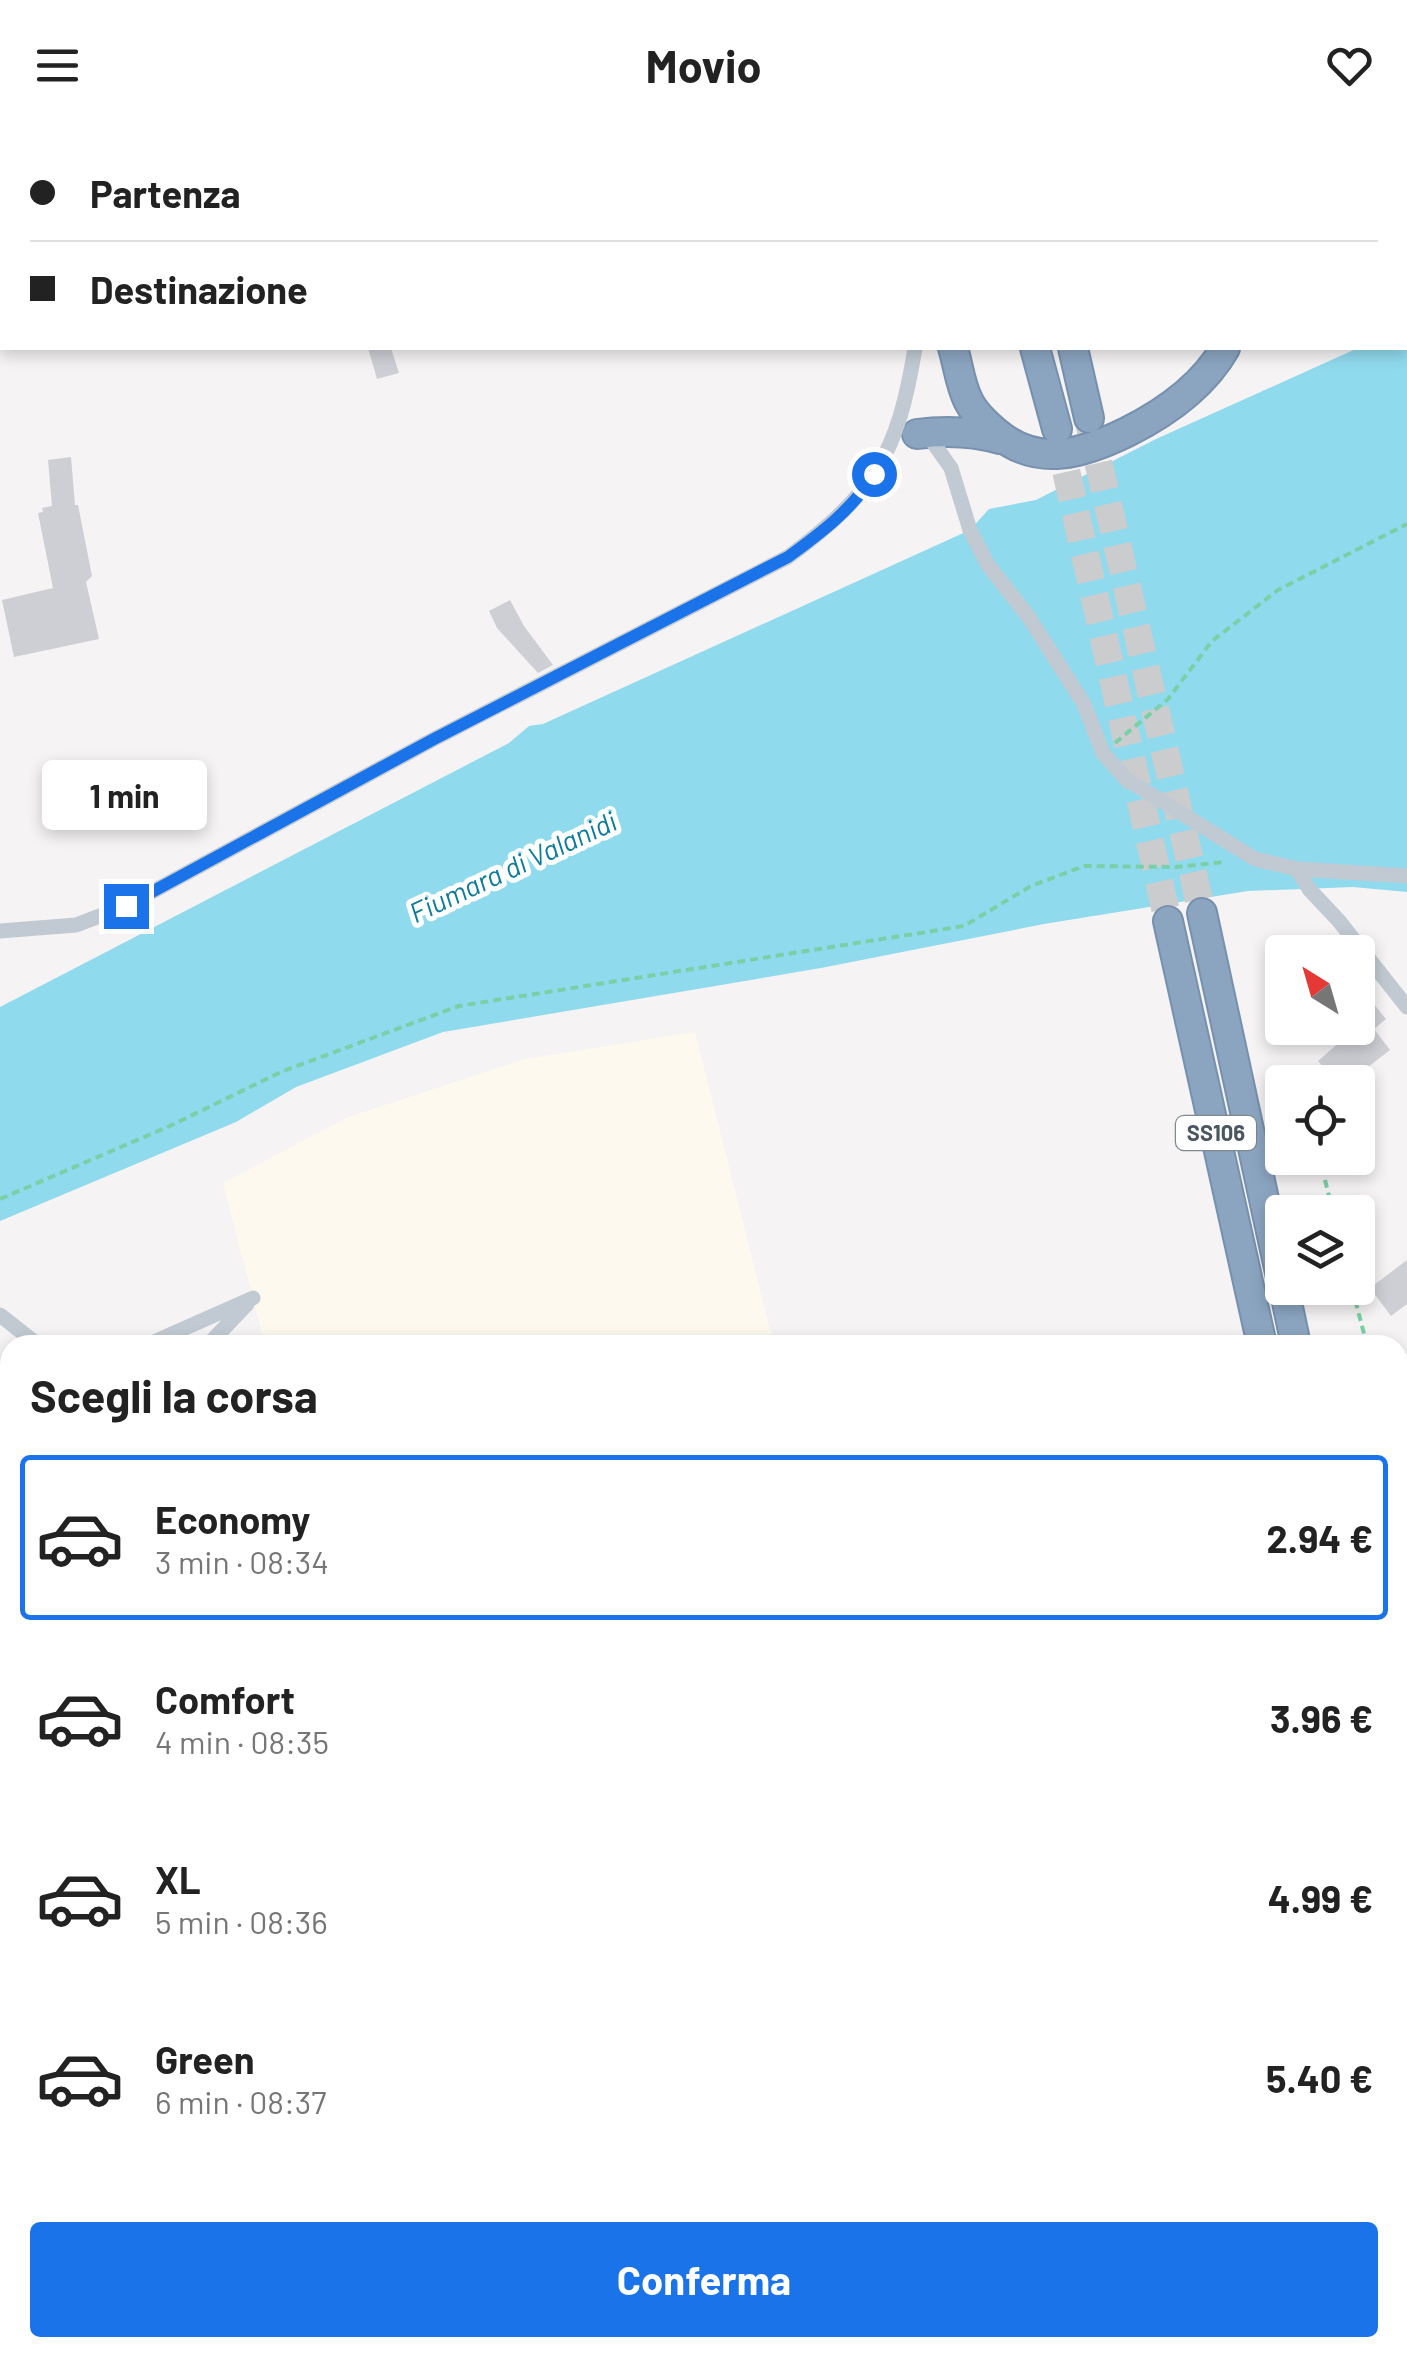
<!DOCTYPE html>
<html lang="it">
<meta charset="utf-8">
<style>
:root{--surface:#fff;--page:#f2f2f2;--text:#222;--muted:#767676;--line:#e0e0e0;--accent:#1a73e8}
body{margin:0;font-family:Barlow,sans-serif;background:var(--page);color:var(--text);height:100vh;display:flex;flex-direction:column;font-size:38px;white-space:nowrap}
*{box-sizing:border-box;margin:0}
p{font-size:32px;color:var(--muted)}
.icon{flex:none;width:55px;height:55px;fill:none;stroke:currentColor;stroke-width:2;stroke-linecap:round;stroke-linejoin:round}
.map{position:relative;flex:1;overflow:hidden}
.details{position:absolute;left:0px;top:1205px;width:1408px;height:1022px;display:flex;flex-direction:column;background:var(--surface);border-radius:30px 30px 0 0;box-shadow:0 5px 15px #0003}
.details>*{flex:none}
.hud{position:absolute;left:0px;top:0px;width:1408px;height:220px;box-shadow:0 5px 15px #0003;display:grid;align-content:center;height:220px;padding:0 30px;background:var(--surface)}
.needle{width:65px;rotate:323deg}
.controls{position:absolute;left:1265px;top:805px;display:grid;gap:20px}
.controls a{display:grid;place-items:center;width:110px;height:110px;border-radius:10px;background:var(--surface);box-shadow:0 5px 15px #0003;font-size:50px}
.end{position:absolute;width:45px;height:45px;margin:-22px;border:12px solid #1a73e8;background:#fff;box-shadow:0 0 0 5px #fff}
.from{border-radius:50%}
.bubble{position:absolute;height:70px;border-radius:10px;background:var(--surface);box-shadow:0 5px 15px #0003;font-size:32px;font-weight:700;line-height:70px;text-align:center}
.hud b{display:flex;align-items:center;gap:35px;height:95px;font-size:38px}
.hud b+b{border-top:2px solid var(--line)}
.hud i{width:25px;height:25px;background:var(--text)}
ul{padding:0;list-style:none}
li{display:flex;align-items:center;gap:30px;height:165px;margin:0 20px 15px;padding:0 10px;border:5px solid transparent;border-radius:10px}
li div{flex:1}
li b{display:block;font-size:38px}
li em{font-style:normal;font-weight:700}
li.on{border-color:var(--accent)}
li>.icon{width:90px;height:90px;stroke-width:1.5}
h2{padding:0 30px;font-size:45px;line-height:120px}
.button{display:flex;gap:20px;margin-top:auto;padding:20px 30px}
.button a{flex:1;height:115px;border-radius:10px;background:var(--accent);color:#fff;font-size:40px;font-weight:700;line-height:115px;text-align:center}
header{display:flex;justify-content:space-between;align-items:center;height:130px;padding:0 30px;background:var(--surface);font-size:45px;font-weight:700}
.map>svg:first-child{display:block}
.commercial{fill:#fdf9ef}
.water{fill:#90daee}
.building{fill:#cdcfd5}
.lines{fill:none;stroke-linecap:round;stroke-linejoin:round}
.highway-tunnel{stroke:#caccce;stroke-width:28;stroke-dasharray:28 14;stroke-linecap:butt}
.highway-casing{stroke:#7690ad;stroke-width:32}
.path{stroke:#7ad0a6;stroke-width:4;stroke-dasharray:8 5;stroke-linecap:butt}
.lane{stroke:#c1cad2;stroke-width:8}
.street{stroke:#c1cad2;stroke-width:15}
.secondary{stroke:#c1cbd6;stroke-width:22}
.highway{stroke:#8ba5c1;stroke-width:28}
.route{stroke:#1a73e8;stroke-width:12}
.labels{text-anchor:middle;stroke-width:10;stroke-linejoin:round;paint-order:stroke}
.shield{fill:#fff;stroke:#808990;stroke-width:2.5}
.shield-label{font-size:22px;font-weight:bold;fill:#4a5661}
.water-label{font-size:28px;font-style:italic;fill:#0c7c9b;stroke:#fff}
</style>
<header><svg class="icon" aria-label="menu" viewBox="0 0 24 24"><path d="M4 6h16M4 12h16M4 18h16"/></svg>Movio<svg class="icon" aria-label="heart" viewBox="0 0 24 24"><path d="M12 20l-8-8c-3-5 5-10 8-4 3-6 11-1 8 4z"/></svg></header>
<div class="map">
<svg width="1407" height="2227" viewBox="0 0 1407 2227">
<rect width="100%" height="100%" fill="#f5f3f3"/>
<!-- commercial -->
<path class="commercial" d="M695,902l79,313h-509l-42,-162 125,-66 177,-58z"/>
<!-- water -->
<path class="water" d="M1407,195v567l-54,-5 -105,4 -204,33 -223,44 -378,64 -147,55 -60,35 -236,99v-214l509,-264 20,-17 14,-2 427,-194 19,-21 47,-9 120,-61 202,-91h47z
M1407,1693v176l-9,4v-176z
M504,2218h209l-38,9h-183z"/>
<!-- building -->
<path class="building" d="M368,218h23l8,25 -22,6z
M71,327l4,48h3l14,71 -6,6 13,57 -85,18 -12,-57 51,-12 -15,-75 5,-1 -1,-4 10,-2 -4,-46z
M510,470l14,26 29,39 -15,8 -41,-45 -8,-17z
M1373,873l13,16 -12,10 16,21 -40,31 -8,-9 -11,10h-24l17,-14 -6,-7 24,-21 -10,-12h26v-20l3,4z
M1407,1130v44l-16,12 -21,-28z"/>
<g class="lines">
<!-- highway-tunnel -->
<path class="highway-tunnel" d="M1089,292l113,491
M1057,301l111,490
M1398,1681l9,47
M1398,1828l9,43"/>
<defs>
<path id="highway" d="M941,0l2,2
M969,0l1,2
M1004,0v2
M1252,0l1,2
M1046,2v-2
M953,218c5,16 7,36 15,52 6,13 19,25 30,34 41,34 86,19 129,-2 38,-19 77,-47 98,-84
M1035,218l22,81
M1073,218l16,70
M917,304c30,-4 55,-3 83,5
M1202,783l80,369
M1168,791l94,424
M1284,1158l12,57"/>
</defs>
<!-- highway casing -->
<use href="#highway" class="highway-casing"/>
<!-- path -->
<path class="path" d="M191,0v2
M629,0v2
M519,2l2,-2
M1115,613l53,-44 44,-58 66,-51 129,-66
M1325,1050l8,32
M0,1069l172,-74 111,-54 176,-65 505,-80 67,-40 53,-20 92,1 49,-5
M1352,1158l15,57
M1398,1327l9,6"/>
<!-- lane -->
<path class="lane" d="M13,0l1,2"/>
<!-- street -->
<path class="street" d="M649,0l4,2
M925,0l1,2
M734,2l3,-2
M757,2l1,-2
M922,306l10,5 19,27 19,62 18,35 40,51 56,88 19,49 23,26 129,80 42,10 110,7
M1297,739l12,20 30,32 68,86
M0,801l76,-6 50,-19 308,-167 354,-182c87,-64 110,-104 127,-209
M0,1185l38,30
M147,1215l106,-47
M208,1215l39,-41
M0,1355l10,1
M0,1434l10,20
M296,2227l10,-9
M378,2227l6,-9"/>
<!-- secondary -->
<path class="secondary" d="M0,1837l10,12
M347,2218l10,9"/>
<!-- highway -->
<use href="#highway" class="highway"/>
</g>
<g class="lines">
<!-- route -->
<path class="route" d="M126,776l308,-167 354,-182c33,-24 65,-48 86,-83"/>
</g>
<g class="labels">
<!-- shield labels -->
<rect class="shield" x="1176" y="986" width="80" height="34" rx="8"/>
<g class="shield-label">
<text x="1216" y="1011">SS106</text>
</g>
<!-- water labels -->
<g class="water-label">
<text transform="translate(513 737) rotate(-25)" y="10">Fiumara di Valanidi</text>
</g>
</g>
</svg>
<div class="controls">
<a><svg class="needle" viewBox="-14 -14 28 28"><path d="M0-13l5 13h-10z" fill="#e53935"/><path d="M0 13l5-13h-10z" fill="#767676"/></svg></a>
<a><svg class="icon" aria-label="locate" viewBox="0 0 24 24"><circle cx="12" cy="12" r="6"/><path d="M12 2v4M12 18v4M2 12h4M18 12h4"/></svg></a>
<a><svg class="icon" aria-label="layers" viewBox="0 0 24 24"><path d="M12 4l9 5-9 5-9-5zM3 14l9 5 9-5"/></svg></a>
</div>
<i class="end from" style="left:874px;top:344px"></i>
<i class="end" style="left:126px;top:776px"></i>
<div class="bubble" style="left:42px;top:630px;width:165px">1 min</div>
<div class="hud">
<b><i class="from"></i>Partenza</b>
<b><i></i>Destinazione</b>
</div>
<section class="details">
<h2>Scegli la corsa</h2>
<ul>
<li class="on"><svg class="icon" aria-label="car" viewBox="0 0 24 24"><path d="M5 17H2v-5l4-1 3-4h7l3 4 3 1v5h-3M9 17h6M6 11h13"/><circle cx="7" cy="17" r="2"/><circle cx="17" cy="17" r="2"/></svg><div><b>Economy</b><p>3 min · 08:34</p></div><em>2.94 €</em></li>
<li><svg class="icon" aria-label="car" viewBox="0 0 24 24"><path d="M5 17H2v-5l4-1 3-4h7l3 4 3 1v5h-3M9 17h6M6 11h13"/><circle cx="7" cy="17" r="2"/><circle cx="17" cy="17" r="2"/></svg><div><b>Comfort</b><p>4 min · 08:35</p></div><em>3.96 €</em></li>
<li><svg class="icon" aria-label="car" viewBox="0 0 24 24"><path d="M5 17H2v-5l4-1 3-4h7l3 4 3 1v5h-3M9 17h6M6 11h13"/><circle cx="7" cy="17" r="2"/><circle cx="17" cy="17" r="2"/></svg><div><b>XL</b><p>5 min · 08:36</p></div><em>4.99 €</em></li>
<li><svg class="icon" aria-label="car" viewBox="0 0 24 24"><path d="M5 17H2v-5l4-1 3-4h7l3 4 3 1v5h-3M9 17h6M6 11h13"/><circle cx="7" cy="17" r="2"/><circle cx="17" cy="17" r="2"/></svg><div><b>Green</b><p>6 min · 08:37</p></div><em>5.40 €</em></li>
</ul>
<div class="button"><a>Conferma</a></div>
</section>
</div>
